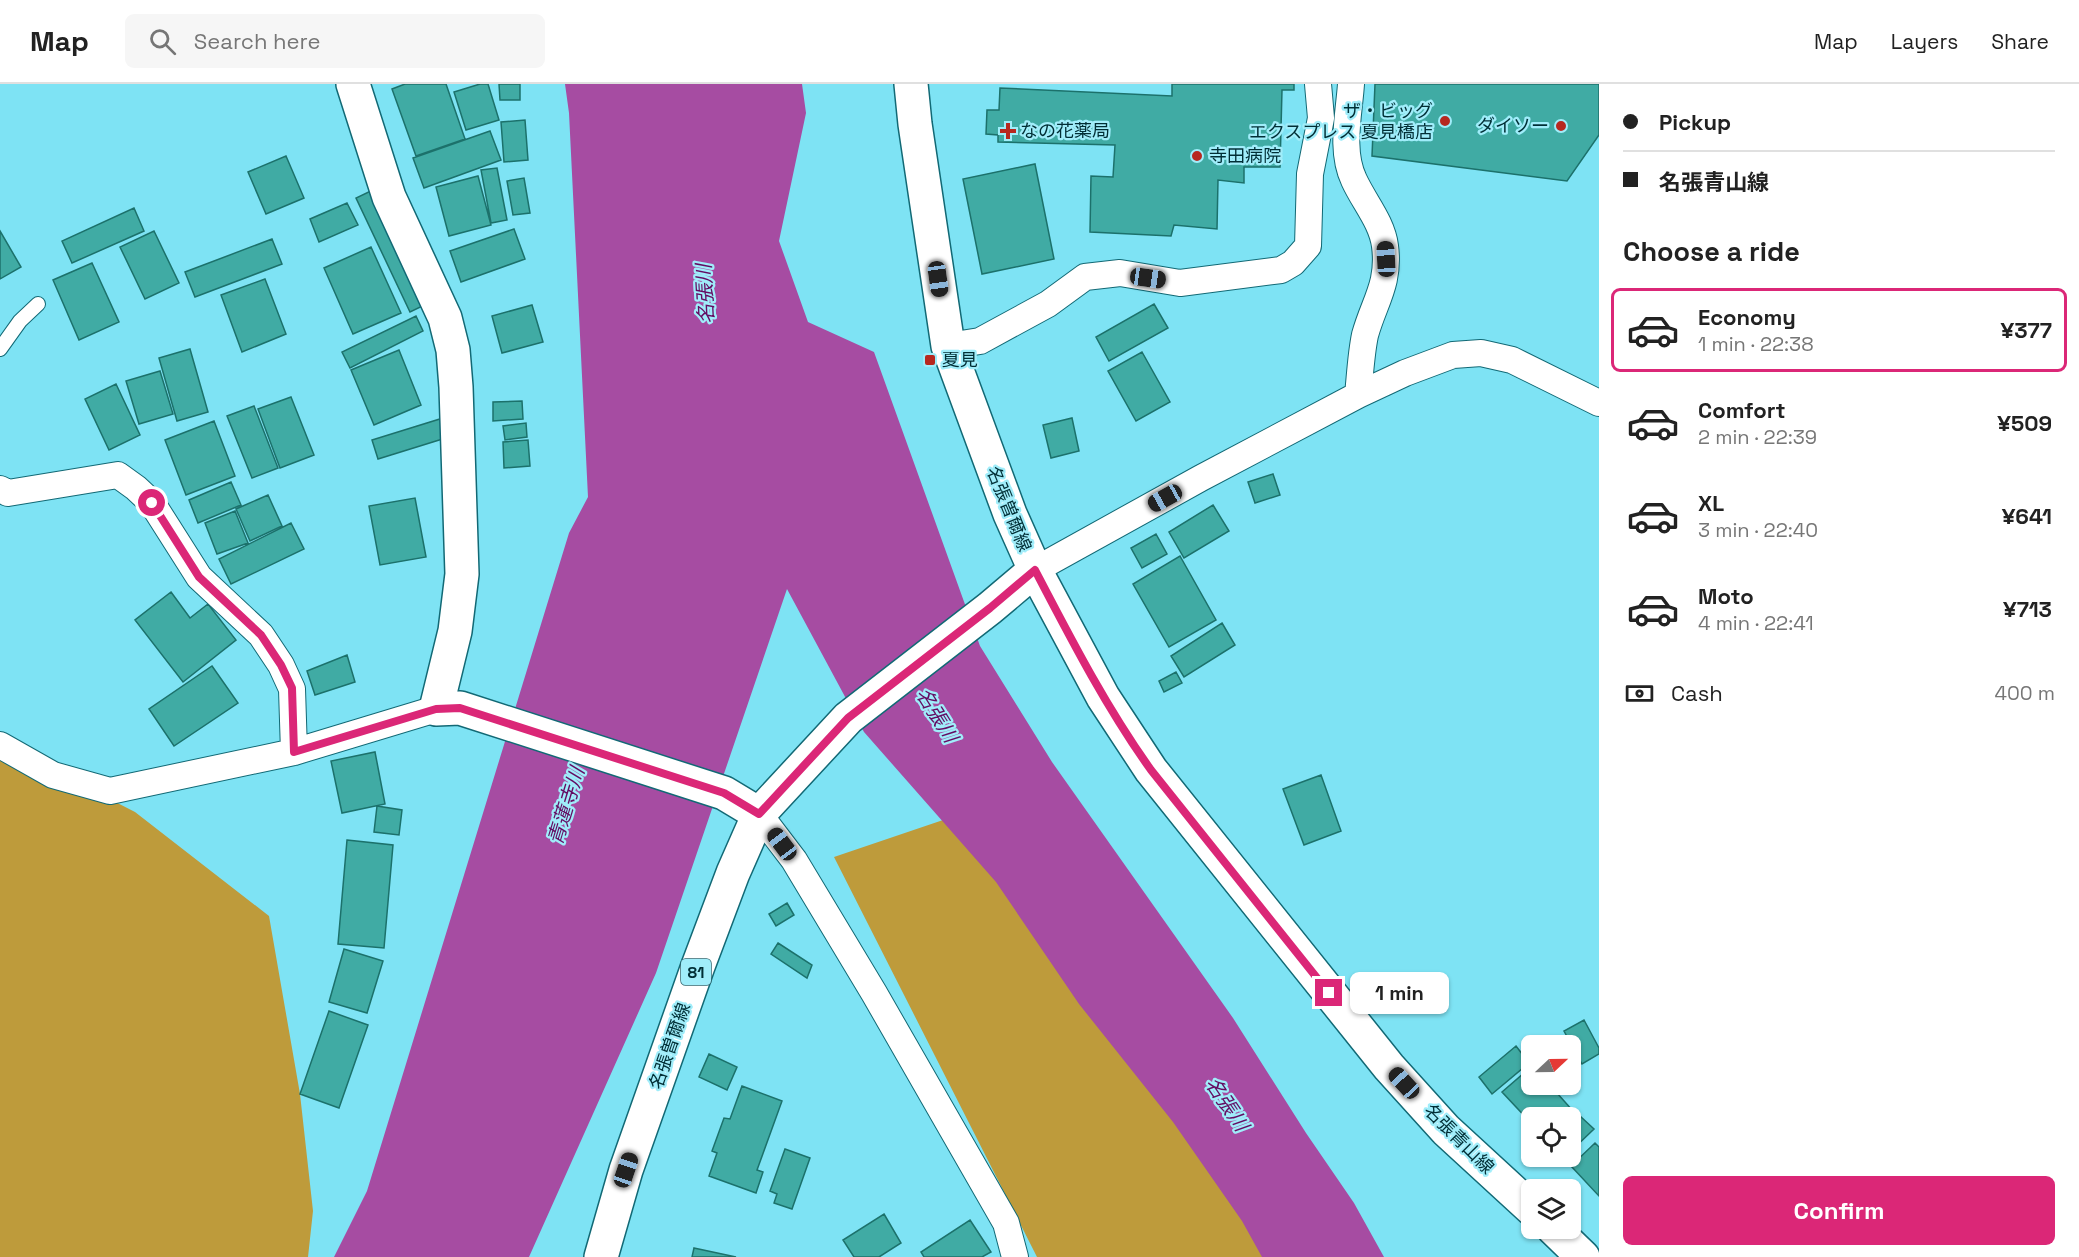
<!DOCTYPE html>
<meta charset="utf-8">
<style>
:root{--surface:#fff;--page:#f6f6f6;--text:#222;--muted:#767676;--line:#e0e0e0;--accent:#db2777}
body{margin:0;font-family:"Space Grotesk","Noto Sans JP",sans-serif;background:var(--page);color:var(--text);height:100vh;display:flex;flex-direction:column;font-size:22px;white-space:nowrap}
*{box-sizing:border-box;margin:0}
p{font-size:20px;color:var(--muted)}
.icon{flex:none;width:33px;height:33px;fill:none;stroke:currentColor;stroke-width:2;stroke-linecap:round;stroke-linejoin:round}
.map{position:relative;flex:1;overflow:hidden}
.panel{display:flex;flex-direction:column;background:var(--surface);width:480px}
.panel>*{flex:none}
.top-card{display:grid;align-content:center;height:132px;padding:0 24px;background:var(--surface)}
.needle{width:39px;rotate:68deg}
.buttons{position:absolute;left:1521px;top:951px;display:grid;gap:12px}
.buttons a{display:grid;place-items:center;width:60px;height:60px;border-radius:9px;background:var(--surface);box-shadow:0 2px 4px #0004;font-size:30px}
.end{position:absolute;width:27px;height:27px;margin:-14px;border:8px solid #db2777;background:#fff;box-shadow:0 0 0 3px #fff}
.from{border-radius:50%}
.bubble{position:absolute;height:42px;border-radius:9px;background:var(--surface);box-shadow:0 2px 4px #0004;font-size:20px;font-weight:700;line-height:42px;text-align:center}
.car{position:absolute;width:18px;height:36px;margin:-18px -9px;border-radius:8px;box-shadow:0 0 4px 2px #0007;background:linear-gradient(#222 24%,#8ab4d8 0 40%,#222 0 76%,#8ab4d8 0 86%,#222 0)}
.top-card b{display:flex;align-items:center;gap:21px;height:57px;font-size:22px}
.top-card b+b{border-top:2px solid var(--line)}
.top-card i{width:15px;height:15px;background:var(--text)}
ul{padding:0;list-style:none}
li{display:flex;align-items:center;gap:18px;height:84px;margin:0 12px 9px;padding:0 12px;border:3px solid transparent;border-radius:9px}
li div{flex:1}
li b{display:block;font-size:22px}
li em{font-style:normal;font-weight:700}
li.on{border-color:var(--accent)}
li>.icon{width:54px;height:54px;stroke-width:1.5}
h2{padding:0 24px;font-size:27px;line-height:72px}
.pay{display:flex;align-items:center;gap:15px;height:66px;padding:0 24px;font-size:22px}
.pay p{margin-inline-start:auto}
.action{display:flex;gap:12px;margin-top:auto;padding:12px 24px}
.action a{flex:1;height:69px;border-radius:9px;background:var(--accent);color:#fff;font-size:24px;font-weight:700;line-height:69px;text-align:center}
header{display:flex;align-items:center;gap:36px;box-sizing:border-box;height:84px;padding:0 30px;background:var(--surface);border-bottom:2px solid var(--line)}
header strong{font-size:28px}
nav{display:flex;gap:33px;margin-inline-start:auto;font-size:21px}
.search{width:420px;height:54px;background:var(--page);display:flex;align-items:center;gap:15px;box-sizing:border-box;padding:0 21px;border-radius:9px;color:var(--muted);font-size:22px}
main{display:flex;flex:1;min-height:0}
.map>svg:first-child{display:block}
.green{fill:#be9b3b}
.water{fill:#a64ca2}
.building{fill:#40aba4;stroke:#1c716b;stroke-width:1.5}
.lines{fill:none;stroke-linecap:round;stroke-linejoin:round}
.lane-casing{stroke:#126975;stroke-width:16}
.street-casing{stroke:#126975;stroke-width:28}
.secondary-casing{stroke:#126975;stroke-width:36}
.primary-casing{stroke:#126975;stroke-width:36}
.lane{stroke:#fff;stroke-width:14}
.street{stroke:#fff;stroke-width:26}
.secondary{stroke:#fff;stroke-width:33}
.primary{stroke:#fff;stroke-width:33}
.route{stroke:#db2777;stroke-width:8}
.poi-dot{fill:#b7281f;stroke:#a0edfa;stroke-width:2}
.labels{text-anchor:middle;stroke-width:4.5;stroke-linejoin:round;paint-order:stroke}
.shield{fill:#a0edfa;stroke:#306770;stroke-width:1.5}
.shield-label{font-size:16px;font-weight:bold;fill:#002e35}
.poi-label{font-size:18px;fill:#002e35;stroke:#a0edfa;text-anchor:start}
.street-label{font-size:18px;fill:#002e35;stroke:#a0edfa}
.water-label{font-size:20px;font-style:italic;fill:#640c62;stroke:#a0edfa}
</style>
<header>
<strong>Map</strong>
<div class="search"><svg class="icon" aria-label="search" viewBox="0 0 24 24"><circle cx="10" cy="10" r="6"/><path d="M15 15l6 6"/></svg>Search here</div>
<nav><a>Map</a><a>Layers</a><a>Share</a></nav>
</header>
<main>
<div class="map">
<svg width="1599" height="1173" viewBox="0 0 1599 1173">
<rect width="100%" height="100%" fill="#7ee3f4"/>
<!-- green -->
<path class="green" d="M0,659l135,69 134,104 31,178 13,117 -5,46h-308z
M949,734l345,439h-257l-203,-400z"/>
<!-- water -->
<path class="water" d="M565,0h237l4,29 -27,128 29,81 66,30 106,294 72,116 181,256 73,115 48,70 30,54h-122l-20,-36 -69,-99 -94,-118 -83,-122 -132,-150 -77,-143 -131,384 -127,284h-195l33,-66 202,-658 19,-36 -19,-384z"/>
<!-- building -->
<path class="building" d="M405,0h41l19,55 -49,17 -24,-67z
M480,0h8l11,36 -33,10 -12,-38z
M499,0h21v16h-20z
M1172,0h122v6h-12l-2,77h-36v16l-26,-3 -1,49 -43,-4 -3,11 -81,-4 1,-56 22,1 2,-32 -117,-3v-7l-12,-1 1,-24h12l1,-22 172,8z
M1375,0h224v51l-32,46 -195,-25z
M525,36l3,40 -24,2 -3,-40z
M490,47l11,29 -77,28 -11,-30z
M286,72l18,42 -38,16 -18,-42z
M1035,80l19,95 -72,15 -19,-95z
M497,84l10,52 -16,3 -10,-53z
M478,92l13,49 -42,11 -13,-49z
M524,94l6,35 -17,2 -6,-34z
M379,103l54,114 -23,11 -54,-114z
M347,119l11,22 -39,17 -9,-23z
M134,124l10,23 -72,32 -10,-22z
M514,145l11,30 -64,23 -11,-31z
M0,147l21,36 -21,12z
M154,147l25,52 -34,16 -25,-52z
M272,155l10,25 -87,33 -10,-25z
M371,163l30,66 -48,21 -29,-66z
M92,179l27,59 -40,18 -26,-60z
M265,195l21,55 -44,18 -21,-57z
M1154,220l14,24 -59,33 -13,-24z
M532,221l11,37 -41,11 -10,-37z
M416,232l7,15 -73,37 -8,-16z
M190,265l18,63 -31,9 -18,-63z
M399,266l22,55 -47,20 -23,-55z
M1142,268l28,50 -34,19 -28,-50z
M160,287l13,43 -34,10 -13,-43z
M116,300l24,51 -31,15 -24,-51z
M291,313l23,58 -34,13 -22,-59z
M522,317l1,18 -30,2v-19z
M254,322l24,62 -26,10 -25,-62z
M443,334l6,19 -71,22 -6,-19z
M1072,334l7,33 -28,7 -8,-33z
M214,337l21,55 -49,19 -21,-55z
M526,339l1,14 -22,3 -2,-14z
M528,356l2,26 -26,2 -1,-26z
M1273,390l7,21 -25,8 -7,-21z
M231,398l10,23 -43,18 -9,-23z
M268,411l14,31 -32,15 -14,-32z
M415,414l11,59 -46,8 -11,-59z
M1213,421l16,26 -45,27 -15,-26z
M235,427l13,32 -31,11 -12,-31z
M291,439l13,26 -73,35 -12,-25z
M1156,450l11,20 -25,14 -11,-20z
M1180,472l36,64 -47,27 -36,-63z
M171,508l19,26 18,-14 28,36 -53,42 -48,-62z
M1222,539l13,22 -51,32 -13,-21z
M347,571l8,27 -40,13 -8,-24z
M212,582l26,37 -64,43 -25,-37z
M1176,588l6,11 -18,9 -5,-11z
M375,668l10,52 -43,9 -11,-52z
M1321,691l20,56 -37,14 -21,-56z
M377,722l25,4 -3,25 -25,-3z
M347,756l46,5 -9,103 -46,-4z
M787,819l7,12 -18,11 -7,-12z
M778,859l34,22 -5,13 -36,-24z
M344,865l39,12 -16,52 -38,-11z
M329,927l39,14 -29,83 -39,-14z
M1584,936l15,28v6l-17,10 -18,-33z
M1516,962l13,17 -37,31 -13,-17z
M709,970l28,13 -10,23 -28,-13z
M1532,982v18h17l24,27 -6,7h-35v6l-30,-32z
M742,1002l40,15 -25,69 6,2 -7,21 -47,-17 8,-23 -5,-2 12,-33 6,1z
M1580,1032l14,13 -24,23v-26z
M1595,1059l4,4v49l-28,-30z
M785,1065l25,9 -18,51 -18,-6 3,-9 -7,-3z
M884,1130l17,29 -22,14h-25l-11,-17z
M970,1136l21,32 -9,5h-58l-3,-5z
M694,1164l42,9h-44z"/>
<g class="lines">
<defs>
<path id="lane" d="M0,265l20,-28 18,-17"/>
<path id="street" d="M1351,0c-2,30 -11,67 3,96 10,22 28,42 31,66 5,38 -11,56 -20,89 -4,19 -5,41 -7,60
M948,262l32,-5 68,-37 37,-27 35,-4 60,10 101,-13 12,-7 15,-17 2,-72 11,-56 -3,-34
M0,405l8,4 110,-18 18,13 16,15 47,74 62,58 20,30 11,24 2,63
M1035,486l166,-92 157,-83 47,-22 48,-18 28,-2 31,7 87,43
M0,661l53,30 57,16 184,-39 142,-43
M759,730l35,46 80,133 132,230 9,34"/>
<path id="secondary" d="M353,0l36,113 56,121 8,32 3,37 6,187 -7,57 -19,78 24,-1 264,85 35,21
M1035,486l68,127 48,73 238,297 57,63 86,79
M1553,1144l30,29"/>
<path id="primary" d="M601,1173l25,-87 72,-204 35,-93 26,-59 89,-96 142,-110 45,-38 -25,-56 -62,-168 -33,-222 -4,-40"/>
</defs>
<!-- lane casing -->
<use href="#lane" class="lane-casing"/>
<!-- street casing -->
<use href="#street" class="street-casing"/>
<!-- secondary casing -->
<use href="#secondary" class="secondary-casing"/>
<!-- primary casing -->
<use href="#primary" class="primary-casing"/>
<!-- lane -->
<use href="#lane" class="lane"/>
<!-- street -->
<use href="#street" class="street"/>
<!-- secondary -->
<use href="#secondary" class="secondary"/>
<!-- primary -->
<use href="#primary" class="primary"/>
</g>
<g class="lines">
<!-- route -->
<path class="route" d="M152,419l47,74 62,58 20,30 11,23 2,64 142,-43 24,-1 264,85 35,21 89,-96 142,-110 45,-38c36,69 71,137 116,200l178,223"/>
</g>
<!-- markers -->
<g class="poi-dot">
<circle cx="1445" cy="37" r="6"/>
<circle cx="1561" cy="42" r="6"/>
<path d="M1005 38h6v6h6v6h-6v6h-6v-6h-6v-6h6z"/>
<circle cx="1197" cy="72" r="6"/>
<rect x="924" y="270" width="12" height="12" rx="3"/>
</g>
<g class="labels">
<!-- shield labels -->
<rect class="shield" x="681" y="875" width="30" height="26" rx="4.5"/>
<g class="shield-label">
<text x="696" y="894">81</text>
</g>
<!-- poi labels -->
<g class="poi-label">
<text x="1433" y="33" text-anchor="end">ザ・ビッグ<tspan x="1433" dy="21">エクスプレス 夏見橋店</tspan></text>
<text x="1549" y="48" text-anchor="end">ダイソー</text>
<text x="1020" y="53">なの花薬局</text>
<text x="1209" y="78">寺田病院</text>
<text x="942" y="282">夏見</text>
</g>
<!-- street labels -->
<g class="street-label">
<text transform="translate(1009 425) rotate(68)" y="6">名張曽爾線</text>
<text transform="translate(670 962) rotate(-71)" y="6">名張曽爾線</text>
<text transform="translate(1459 1055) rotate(45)" y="6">名張青山線</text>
</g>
<!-- water labels -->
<g class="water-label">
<text transform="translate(705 210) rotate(-93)" y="7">名張川</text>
<text transform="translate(937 631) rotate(58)" y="7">名張川</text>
<text transform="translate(566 722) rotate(-73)" y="7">青蓮寺川</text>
<text transform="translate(1227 1020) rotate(56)" y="7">名張川</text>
</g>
</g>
</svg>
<div class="buttons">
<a><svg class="needle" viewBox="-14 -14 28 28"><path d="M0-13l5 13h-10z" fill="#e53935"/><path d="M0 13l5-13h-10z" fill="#767676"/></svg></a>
<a><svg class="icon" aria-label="locate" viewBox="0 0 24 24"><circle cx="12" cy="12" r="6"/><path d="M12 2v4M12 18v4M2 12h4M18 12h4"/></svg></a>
<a><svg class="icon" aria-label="layers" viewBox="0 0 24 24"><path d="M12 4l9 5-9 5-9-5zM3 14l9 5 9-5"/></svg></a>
</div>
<i class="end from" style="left:152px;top:419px"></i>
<i class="end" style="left:1329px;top:909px"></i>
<div class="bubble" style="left:1350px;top:888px;width:99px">1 min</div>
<i class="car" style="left:1386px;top:175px;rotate:357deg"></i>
<i class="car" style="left:1148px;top:194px;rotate:98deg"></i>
<i class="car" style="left:938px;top:195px;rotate:172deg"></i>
<i class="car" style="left:1165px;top:414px;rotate:241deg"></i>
<i class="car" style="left:782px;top:760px;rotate:323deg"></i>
<i class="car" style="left:1404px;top:999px;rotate:317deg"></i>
<i class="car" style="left:626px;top:1086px;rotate:19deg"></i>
</div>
<section class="panel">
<div class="top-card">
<b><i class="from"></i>Pickup</b>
<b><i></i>名張青山線</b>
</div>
<h2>Choose a ride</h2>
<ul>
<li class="on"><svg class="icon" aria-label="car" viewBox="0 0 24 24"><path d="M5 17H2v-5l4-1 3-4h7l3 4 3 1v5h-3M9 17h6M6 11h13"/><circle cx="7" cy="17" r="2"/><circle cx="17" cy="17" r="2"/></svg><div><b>Economy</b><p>1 min · 22:38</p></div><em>¥377</em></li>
<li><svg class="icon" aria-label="car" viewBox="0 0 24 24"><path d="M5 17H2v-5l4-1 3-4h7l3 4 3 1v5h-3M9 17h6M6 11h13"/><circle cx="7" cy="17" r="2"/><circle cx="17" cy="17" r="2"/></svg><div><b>Comfort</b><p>2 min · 22:39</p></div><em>¥509</em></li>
<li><svg class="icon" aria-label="car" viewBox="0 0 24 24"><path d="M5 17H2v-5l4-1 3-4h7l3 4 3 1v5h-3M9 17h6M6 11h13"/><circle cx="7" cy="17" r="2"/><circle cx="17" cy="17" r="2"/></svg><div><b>XL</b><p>3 min · 22:40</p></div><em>¥641</em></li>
<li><svg class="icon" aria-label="car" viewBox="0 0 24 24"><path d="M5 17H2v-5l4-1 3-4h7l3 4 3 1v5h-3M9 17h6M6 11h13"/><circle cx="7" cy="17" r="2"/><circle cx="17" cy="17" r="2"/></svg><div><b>Moto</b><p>4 min · 22:41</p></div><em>¥713</em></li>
</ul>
<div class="pay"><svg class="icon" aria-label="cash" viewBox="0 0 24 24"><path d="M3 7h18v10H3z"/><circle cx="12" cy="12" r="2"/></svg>Cash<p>400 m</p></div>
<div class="action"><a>Confirm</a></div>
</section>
</main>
